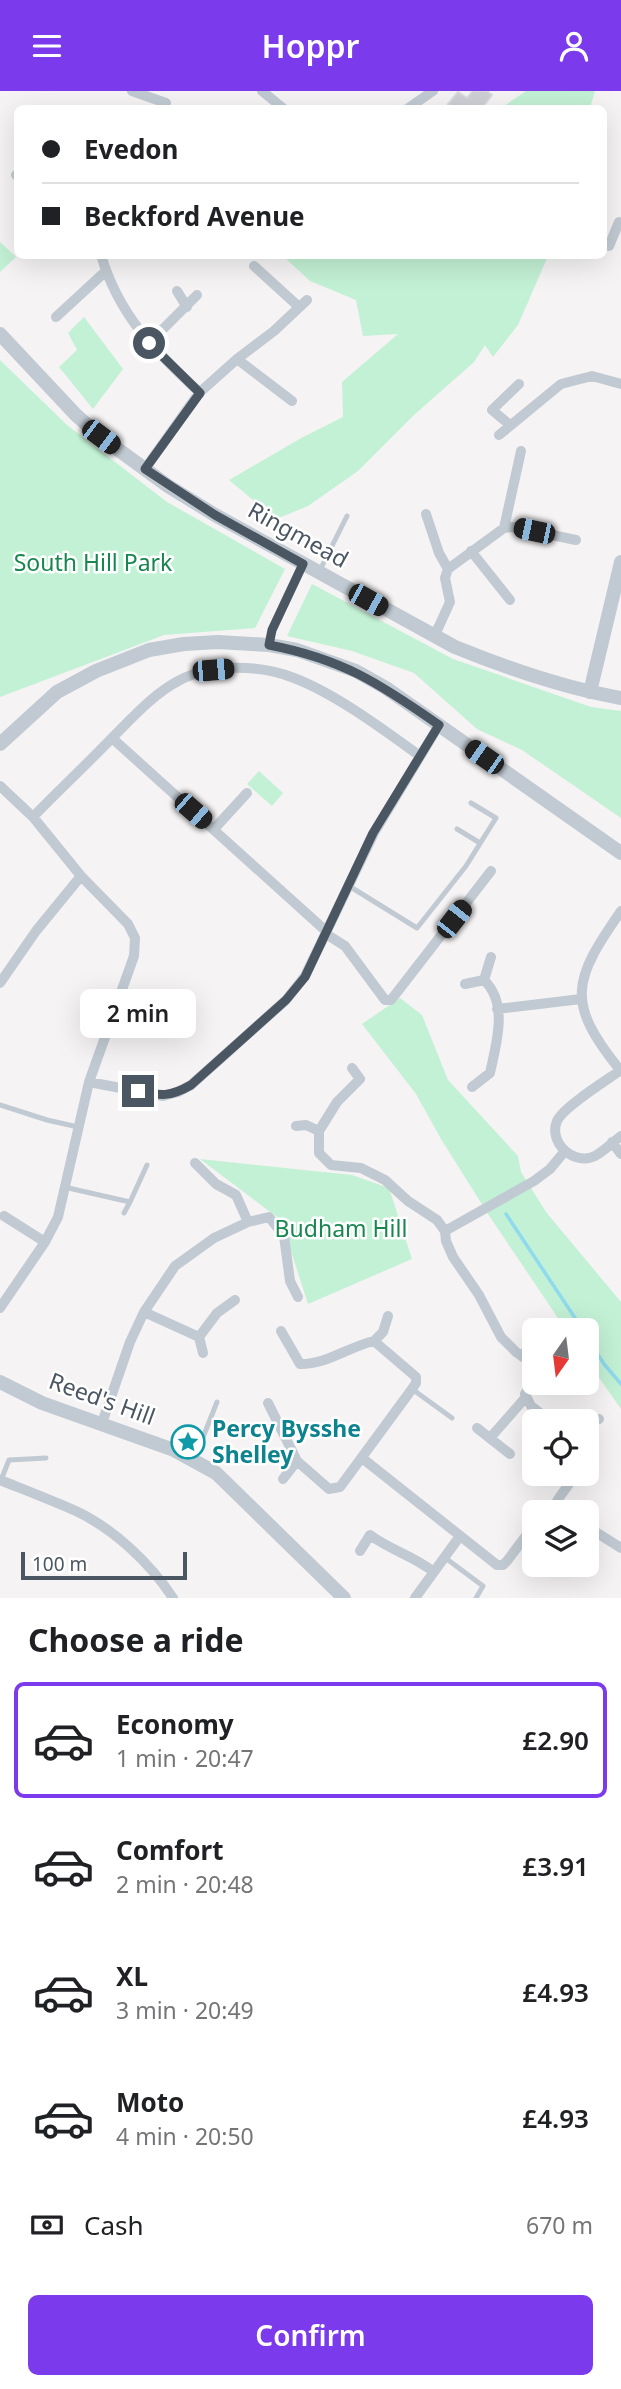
<!DOCTYPE html>
<meta charset="utf-8">
<style>
:root{--surface:#fff;--page:#f2f2f2;--text:#202124;--muted:#757577;--line:#e0e0e0;--accent:#7c3aed}
body{margin:0;font-family:"Noto Sans",sans-serif;background:var(--page);color:var(--text);height:100vh;display:flex;flex-direction:column;font-size:26px;white-space:nowrap}
*{box-sizing:border-box;margin:0}
p{font-size:23px;color:var(--muted)}
.icon{flex:none;width:38px;height:38px;fill:none;stroke:currentColor;stroke-width:2;stroke-linecap:round;stroke-linejoin:round}
.map{position:relative;height:1507px;overflow:hidden}
.sheet{display:flex;flex-direction:column;background:var(--surface);flex:1}
.sheet>*{flex:none}
.top-card{position:absolute;left:14px;top:14px;width:593px;height:154px;border-radius:10px;box-shadow:0 7px 28px #0002;display:grid;align-content:center;height:154px;padding:0 28px;background:var(--surface)}
.needle{width:46px;rotate:194deg}
.tools{position:absolute;left:522px;top:1227px;display:grid;gap:14px}
.tools a{display:grid;place-items:center;width:77px;height:77px;border-radius:10px;background:var(--surface);box-shadow:0 7px 28px #0002;font-size:35px}
.scale{position:absolute;left:21px;bottom:18px;width:166px;box-sizing:border-box;padding-left:7px;border:4px solid #4a5661;border-top:0;font-size:19px;line-height:24px;white-space:nowrap;color:#4a5661;-webkit-text-stroke:5px #fff;paint-order:stroke}
.end{position:absolute;width:32px;height:32px;margin:-16px;border:9px solid #4a5661;background:#fff;box-shadow:0 0 0 4px #fff}
.from{border-radius:50%}
.bubble{position:absolute;height:49px;border-radius:10px;background:var(--surface);box-shadow:0 7px 28px #0002;font-size:23px;font-weight:600;line-height:49px;text-align:center}
.car{position:absolute;width:21px;height:42px;margin:-21px -10px;border-radius:9px;box-shadow:0 0 5px 2px #0007;background:linear-gradient(#222 24%,#8ab4d8 0 40%,#222 0 76%,#8ab4d8 0 86%,#222 0)}
.top-card b{display:flex;align-items:center;gap:24px;height:66px;font-size:26px}
.top-card b+b{border-top:2px solid var(--line)}
.top-card i{width:18px;height:18px;background:var(--text)}
ul{padding:0;list-style:none}
li{display:flex;align-items:center;gap:21px;height:116px;margin:0 14px 10px;padding:0 14px;border:4px solid transparent;border-radius:10px}
li div{flex:1}
li b{display:block;font-size:26px}
li em{font-style:normal;font-weight:600}
li.active{border-color:var(--accent)}
li>.icon{width:63px;height:63px;stroke-width:1.5}
h2{padding:0 28px;font-size:32px;line-height:84px}
.pay{display:flex;align-items:center;gap:18px;height:77px;padding:0 28px;font-size:26px}
.pay p{margin-inline-start:auto}
.action{display:flex;gap:14px;margin-top:auto;padding:14px 28px}
.action a{flex:1;height:80px;border-radius:10px;background:var(--accent);color:#fff;font-size:28px;font-weight:600;line-height:80px;text-align:center}
header{display:flex;justify-content:space-between;align-items:center;height:91px;padding:0 28px;background:var(--accent);color:#fff;font-size:32px;font-weight:600}
.map>svg:first-child{display:block}
.green{fill:#c3f1d5}
.lines{fill:none;stroke-linecap:round;stroke-linejoin:round}
.stream{stroke:#90daee;stroke-width:3.5}
.building{fill:#cdcfd5;stroke:#d7d9de;stroke-width:2}
.service{stroke:#c1cad2;stroke-width:5}
.minor{stroke:#c1cad2;stroke-width:10}
.tertiary{stroke:#c1cad2;stroke-width:14}
.route{stroke:#4a5661;stroke-width:9}
.labels{text-anchor:middle;stroke-width:5;stroke-linejoin:round;paint-order:stroke}
.street-label{font-size:23px;fill:#4a5661;stroke:#fff}
.park-label{font-size:23px;fill:#17864f;stroke:#fff}
.culture-label{font-size:23px;font-weight:bold;fill:#0d838f;stroke:#fff;text-anchor:start}
</style>
<header><svg class="icon" aria-label="menu" viewBox="0 0 24 24"><path d="M4 6h16M4 12h16M4 18h16"/></svg>Hoppr<svg class="icon" aria-label="person" viewBox="0 0 24 24"><circle cx="12" cy="8" r="4"/><path d="M4 21q1-7 8-7t8 7"/></svg></header>
<div class="map">
<svg width="621" height="1507" viewBox="0 0 621 1507">
<rect width="100%" height="100%" fill="#f5f3f3"/>
<!-- green -->
<path class="green" d="M526,0h69l-5,17h-89z
M0,151l16,15 -16,15z
M283,165h265l-30,69 -25,32 -8,-12 -11,17 -60,53 -56,56 -50,35 -32,13 -47,-39 74,-43 40,-20 -1,-35 56,-48 -35,2 -7,-36 -46,-19z
M84,226l39,52 -30,40 -34,-42 18,-17 -9,-17z
M0,269l67,65 100,77 118,67 -30,59 -91,7 -164,62z
M312,493l141,75 138,48 30,4v107l-99,-68 -45,-21 -63,-56 -62,-22 -65,-15z
M259,680l24,22 -11,13 -25,-22z
M400,907l22,17 26,65 70,76 3,16 25,40 75,90v107l-35,-50v-29h-20l-76,-113 -49,-78 -25,-45 -54,-70z
M200,1068l152,16 37,13 23,71 -104,45 -27,-84z"/>
<g class="lines">
<!-- stream -->
<path class="stream" d="M506,1123l77,116
M586,1245l18,28 17,20"/>
</g>
<!-- building -->
<path class="building" d="M473,0h14l5,4 -11,14h-27l-6,-5 10,-12 9,6z
M181,1336l14,7 -5,9 -14,-7z"/>
<g class="lines">
<!-- service -->
<path class="service" d="M320,479l27,-54
M269,553l3,-14 32,-66
M457,738l23,14
M349,795l68,42 49,-62 30,-48 -25,-15
M0,1014l47,15 31,7
M64,1096l66,15 17,-37
M124,1122l6,-11
M412,1298l40,29
M194,1369l23,-58
M1,1389l8,-20 37,-2
M444,1466l39,29 -7,12"/>
<!-- minor -->
<path class="minor" d="M132,0l34,12
M262,0l22,18
M407,18l26,-18
M16,84l2,-1
M609,155l10,-24 2,1
M101,164c18,61 54,96 99,138
M254,175l44,40
M177,200l10,16
M56,226l50,-46
M149,252l48,-48
M237,268l55,42
M510,334l-18,-15 27,-26
M499,344l62,-51 31,-8 29,8
M145,378l54,-76 38,-34 37,-28 33,-31
M426,423l13,39 9,16
M504,437l17,-77
M471,460l39,49
M434,546l16,-35 -5,-24 3,-9 56,-41 9,-1 63,13
M112,647l215,194
M0,695l33,31 48,59 47,48 7,14 -1,18 -45,126 -31,135 -13,25 -45,66
M33,726c26,-27 53,-52 79,-79 21,-21 41,-44 68,-58 33,-17 81,-15 114,-2 42,16 90,52 126,78
M214,738l33,-36
M326,843l19,12 40,54h6l100,-129
M484,889l7,-23
M0,892l36,-52 45,-55
M465,893l19,-4
M497,918l84,-10
M352,977l8,11 -23,23 -18,29v22l12,12 30,3 24,12 23,21 29,19 8,11 1,10 7,16 26,38 22,42 15,15 18,13
M620,979c-55,-68 -47,-90 1,-159
M621,979c-14,10 -58,37 -64,51 -9,22 17,45 38,35 9,-5 18,-14 26,-20
M89,991l74,14 15,-4 13,-7 95,-85 19,-24 69,-143 65,-108
M472,996l18,-14c6,-29 19,-69 -6,-93
M296,1035l10,-1 13,6
M612,1051l9,12
M195,1072l21,21 20,11 12,27
M4,1125l41,26
M445,1140l89,-50 16,-12 15,-18
M144,1221l55,25
M550,1239l6,-4
M281,1240l19,33c28,0 48,-17 74,-23l42,36v6l-4,6 -72,98 -11,2 -32,-28
M374,1250l9,-9 5,-16
M203,1262l-4,-16 18,-24 18,-13
M522,1265l12,-14
M534,1289l-9,14 6,12 19,15
M268,1312l29,58 -14,18
M102,1332l28,-81 14,-30 31,-46 39,-28 34,-16 21,-5 15,19 6,45 8,16
M586,1333l13,-5
M477,1337l33,26
M490,1347l36,-41
M362,1367l135,107h6l4,-4 27,-36
M0,1389c25,10 51,20 76,31 38,18 74,52 97,87
M554,1417c4,-14 17,-21 20,-35
M546,1421l8,-4 10,4
M586,1435l35,22
M360,1460l10,-16c22,16 42,20 64,37
M415,1507l45,-62"/>
<!-- tertiary -->
<path class="tertiary" d="M0,243l76,81 25,22 67,49 47,29 240,132c54,22 109,41 166,51
M590,601l31,-130
M0,653l57,-52 39,-21 53,-21 35,-6 34,-2 51,3 28,5 59,21 30,17 235,165
M0,1291l42,21 132,47 42,23 128,125"/>
</g>
<g class="lines">
<!-- route -->
<path class="route" d="M138,1000c23,5 32,6 53,-6l95,-85 19,-23 68,-144 66,-108c-60,-42 -97,-66 -170,-80l3,-15 31,-66 -88,-49 -70,-46 55,-76 -51,-50"/>
</g>
<!-- icons -->
<defs>
<symbol id="sight-ring" viewBox="-11 -11 22 22"><circle r="9.5" fill="#fff" stroke="#0f9aa8" stroke-width="1.5"/><path d="M0-6L1.8-2.2L6-1.7L2.9 1.2L3.7 5.4L0 3.3L-3.7 5.4L-2.9 1.2L-6-1.7L-1.8-2.2Z" fill="#0f9aa8"/></symbol>
</defs>
<g fill-rule="evenodd">
<use href="#sight-ring" x="169" y="1332" width="38" height="38"/>
</g>
<g class="labels">
<!-- street labels -->
<g class="street-label">
<text transform="translate(298 444) rotate(29)" y="8">Ringmead</text>
<text transform="translate(102 1308) rotate(20)" y="8">Reed's Hill</text>
</g>
<!-- park labels -->
<g class="park-label">
<text x="93" y="480">South Hill Park</text>
<text x="341" y="1146">Budham Hill</text>
</g>
<!-- culture labels -->
<g class="culture-label">
<text x="212" y="1346">Percy Bysshe<tspan x="212" dy="26">Shelley</tspan></text>
</g>
</g>
</svg>
<div class="tools">
<a><svg class="needle" viewBox="-14 -14 28 28"><path d="M0-13l5 13h-10z" fill="#e53935"/><path d="M0 13l5-13h-10z" fill="#757577"/></svg></a>
<a><svg class="icon" aria-label="locate" viewBox="0 0 24 24"><circle cx="12" cy="12" r="6"/><path d="M12 2v4M12 18v4M2 12h4M18 12h4"/></svg></a>
<a><svg class="icon" aria-label="layers" viewBox="0 0 24 24"><path d="M12 4l9 5-9 5-9-5zM3 14l9 5 9-5"/></svg></a>
</div>
<div class="scale">100 m</div>
<i class="end from" style="left:149px;top:252px"></i>
<i class="end" style="left:138px;top:1000px"></i>
<div class="bubble" style="left:80px;top:898px;width:116px">2 min</div>
<i class="car" style="left:101px;top:346px;rotate:127deg"></i>
<i class="car" style="left:534px;top:440px;rotate:282deg"></i>
<i class="car" style="left:368px;top:509px;rotate:119deg"></i>
<i class="car" style="left:213px;top:579px;rotate:85deg"></i>
<i class="car" style="left:484px;top:666px;rotate:305deg"></i>
<i class="car" style="left:193px;top:720px;rotate:131deg"></i>
<i class="car" style="left:454px;top:828px;rotate:38deg"></i>
<div class="top-card">
<b><i class="from"></i>Evedon</b>
<b><i></i>Beckford Avenue</b>
</div>
</div>
<section class="sheet">
<h2>Choose a ride</h2>
<ul>
<li class="active"><svg class="icon" aria-label="car" viewBox="0 0 24 24"><path d="M5 17H2v-5l4-1 3-4h7l3 4 3 1v5h-3M9 17h6M6 11h13"/><circle cx="7" cy="17" r="2"/><circle cx="17" cy="17" r="2"/></svg><div><b>Economy</b><p>1 min · 20:47</p></div><em>£2.90</em></li>
<li><svg class="icon" aria-label="car" viewBox="0 0 24 24"><path d="M5 17H2v-5l4-1 3-4h7l3 4 3 1v5h-3M9 17h6M6 11h13"/><circle cx="7" cy="17" r="2"/><circle cx="17" cy="17" r="2"/></svg><div><b>Comfort</b><p>2 min · 20:48</p></div><em>£3.91</em></li>
<li><svg class="icon" aria-label="car" viewBox="0 0 24 24"><path d="M5 17H2v-5l4-1 3-4h7l3 4 3 1v5h-3M9 17h6M6 11h13"/><circle cx="7" cy="17" r="2"/><circle cx="17" cy="17" r="2"/></svg><div><b>XL</b><p>3 min · 20:49</p></div><em>£4.93</em></li>
<li><svg class="icon" aria-label="car" viewBox="0 0 24 24"><path d="M5 17H2v-5l4-1 3-4h7l3 4 3 1v5h-3M9 17h6M6 11h13"/><circle cx="7" cy="17" r="2"/><circle cx="17" cy="17" r="2"/></svg><div><b>Moto</b><p>4 min · 20:50</p></div><em>£4.93</em></li>
</ul>
<div class="pay"><svg class="icon" aria-label="cash" viewBox="0 0 24 24"><path d="M3 7h18v10H3z"/><circle cx="12" cy="12" r="2"/></svg>Cash<p>670 m</p></div>
<div class="action"><a>Confirm</a></div>
</section>
